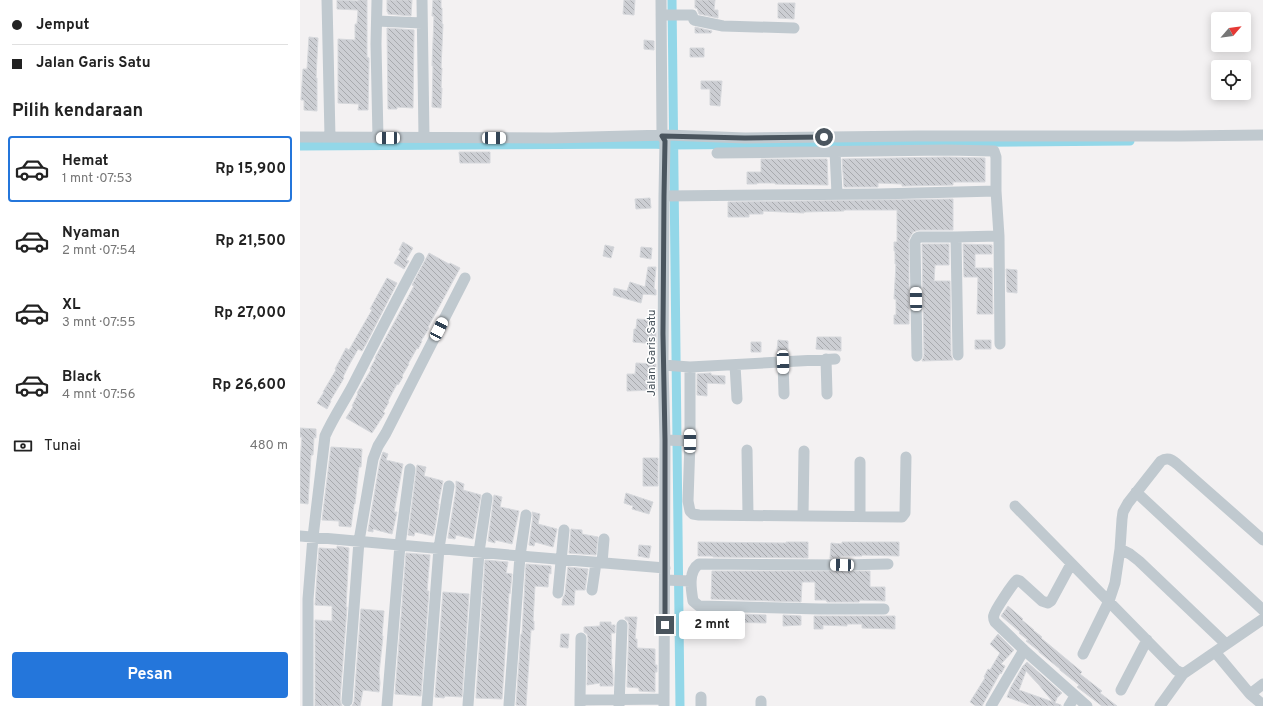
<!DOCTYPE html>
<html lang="id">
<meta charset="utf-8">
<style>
:root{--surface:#fff;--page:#f6f6f6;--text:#222;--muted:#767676;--line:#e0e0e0;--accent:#2476db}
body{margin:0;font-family:Overpass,sans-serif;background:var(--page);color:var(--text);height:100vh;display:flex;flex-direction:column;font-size:15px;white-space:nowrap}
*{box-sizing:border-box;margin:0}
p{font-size:13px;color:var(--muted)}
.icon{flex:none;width:22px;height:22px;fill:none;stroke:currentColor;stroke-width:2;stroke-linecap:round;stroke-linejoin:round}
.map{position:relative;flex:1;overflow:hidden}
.drawer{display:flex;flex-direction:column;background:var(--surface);width:300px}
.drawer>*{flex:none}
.guide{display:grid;align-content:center;height:88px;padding:0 12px;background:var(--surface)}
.needle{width:26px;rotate:62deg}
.controls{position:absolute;left:911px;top:12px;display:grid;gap:8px}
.controls a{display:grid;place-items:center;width:40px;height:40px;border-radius:4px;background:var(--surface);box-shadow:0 2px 10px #0003;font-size:20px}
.end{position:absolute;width:18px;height:18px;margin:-9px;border:5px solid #4a555e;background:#fff;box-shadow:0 0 0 2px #fff}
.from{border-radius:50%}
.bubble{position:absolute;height:28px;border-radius:4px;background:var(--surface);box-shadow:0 2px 10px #0003;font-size:13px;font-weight:700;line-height:28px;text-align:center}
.car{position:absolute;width:12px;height:24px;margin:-12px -6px;border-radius:5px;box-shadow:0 0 3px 1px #0007;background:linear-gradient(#fff 24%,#345 0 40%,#fff 0 76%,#345 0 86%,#fff 0)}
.guide b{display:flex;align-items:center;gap:14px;height:38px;font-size:15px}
.guide b+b{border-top:1px solid var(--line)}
.guide i{width:10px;height:10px;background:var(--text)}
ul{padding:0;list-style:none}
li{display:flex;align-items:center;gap:12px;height:66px;margin:0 8px 6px;padding:0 4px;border:2px solid transparent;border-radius:4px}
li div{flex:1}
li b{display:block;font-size:15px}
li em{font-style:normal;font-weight:700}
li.on{border-color:var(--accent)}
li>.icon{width:36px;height:36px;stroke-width:1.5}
h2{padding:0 12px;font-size:18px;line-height:48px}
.pay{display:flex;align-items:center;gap:10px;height:44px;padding:0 12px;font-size:15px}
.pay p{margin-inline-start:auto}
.button{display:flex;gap:8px;margin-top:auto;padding:8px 12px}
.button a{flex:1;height:46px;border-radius:4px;background:var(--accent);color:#fff;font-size:16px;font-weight:700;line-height:46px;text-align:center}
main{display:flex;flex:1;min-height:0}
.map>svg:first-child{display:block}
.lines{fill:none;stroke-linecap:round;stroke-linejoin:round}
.canal{stroke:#93d7e8;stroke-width:9}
.building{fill:url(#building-back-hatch);stroke:#d6d8dc;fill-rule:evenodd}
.minor{stroke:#c0c9cf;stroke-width:11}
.route{stroke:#4a555e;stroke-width:5}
.labels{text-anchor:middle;stroke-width:3;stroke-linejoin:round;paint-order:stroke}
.street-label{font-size:12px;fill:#4a555e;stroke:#fff}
</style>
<main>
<section class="drawer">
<div class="guide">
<b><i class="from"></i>Jemput</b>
<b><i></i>Jalan Garis Satu</b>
</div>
<h2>Pilih kendaraan</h2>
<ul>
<li class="on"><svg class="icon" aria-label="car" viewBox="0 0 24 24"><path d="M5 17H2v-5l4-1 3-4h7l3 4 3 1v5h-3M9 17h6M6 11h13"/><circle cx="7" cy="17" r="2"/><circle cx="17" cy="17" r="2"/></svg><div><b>Hemat</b><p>1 mnt · 07:53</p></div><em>Rp 15,900</em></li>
<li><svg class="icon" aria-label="car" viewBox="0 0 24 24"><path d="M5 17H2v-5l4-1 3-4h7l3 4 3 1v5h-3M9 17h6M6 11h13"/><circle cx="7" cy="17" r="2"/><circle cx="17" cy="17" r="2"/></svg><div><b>Nyaman</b><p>2 mnt · 07:54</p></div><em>Rp 21,500</em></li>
<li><svg class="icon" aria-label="car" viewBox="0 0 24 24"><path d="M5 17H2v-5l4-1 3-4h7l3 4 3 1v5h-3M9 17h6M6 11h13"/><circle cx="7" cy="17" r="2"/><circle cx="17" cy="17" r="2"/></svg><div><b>XL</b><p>3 mnt · 07:55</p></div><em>Rp 27,000</em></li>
<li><svg class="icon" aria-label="car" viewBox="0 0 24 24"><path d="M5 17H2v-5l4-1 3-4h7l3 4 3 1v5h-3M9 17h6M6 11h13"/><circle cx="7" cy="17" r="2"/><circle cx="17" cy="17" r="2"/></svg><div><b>Black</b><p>4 mnt · 07:56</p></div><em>Rp 26,600</em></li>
</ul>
<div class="pay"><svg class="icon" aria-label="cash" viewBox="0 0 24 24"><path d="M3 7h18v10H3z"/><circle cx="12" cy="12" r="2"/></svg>Tunai<p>480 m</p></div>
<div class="button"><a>Pesan</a></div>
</section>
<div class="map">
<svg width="963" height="706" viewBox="0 0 963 706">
<defs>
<pattern id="building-back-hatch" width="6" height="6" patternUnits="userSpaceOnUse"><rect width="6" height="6" fill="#ccced3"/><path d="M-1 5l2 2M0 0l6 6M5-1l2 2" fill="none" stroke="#a8aaae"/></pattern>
</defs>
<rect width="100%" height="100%" fill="#f3f1f2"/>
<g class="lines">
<!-- canal -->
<path class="canal" d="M372,0l8,706
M0,146l352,-2 18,1 460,-4"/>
</g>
<!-- building -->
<path class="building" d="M37,0l21,1v-1h9v57l2,1v3l-1,49h-10l1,-6 -21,-1v-64l17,1v-16h2l1,-14 -21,-1z
M87,0h25l-1,16 -23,-2v-2h-1z
M133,0h8v8h1v16h1l-2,44h1l-1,20h1l-1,20 -9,-1 1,-41h-1l2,-50h-2z
M324,0h11l-1,15 -11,-1z
M395,0h20l-1,10h4v8l-19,-4 -2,-6h-2z
M478,3h17l-1,16 -16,-1z
M395,27l17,4 -1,2h-16z
M87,28l27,2 -1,78 -16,-1v2h-9z
M9,37l9,1 -2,40h1v33l-13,-1v-10h-3l2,-31h4z
M344,40l10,1v9l-10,-1z
M390,48h14v9h-14z
M401,81h21l-2,25 -10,-1v-16h-9z
M159,152h31v11h-30z
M646,157l39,1v24h-32v3l-51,1v-2l-24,-1v4h-34l-2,-28z
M461,159h66l1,26 -53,-1v-1h-18v1h-10v-12h14z
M350,198l1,10 -15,1 -1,-10z
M653,199v31h-34l-6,2 -4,7v85h-15v-9h2v-16h-2l2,-35h-1v-13h-1v-9h3v-32h-53v1l-40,1v1l-41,-2v3h-14v3h-21v-15z
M103,242l10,6 -7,12 3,1 -5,8 -10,-6 7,-12 -2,-1z
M622,244h27v21h-14l-1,16h16l1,74 2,5 -31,1 2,-5z
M663,244l29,1v9h-17v14h17l1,46h-16l1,-37h-14z
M305,245l9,2 -3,11 -8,-2z
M341,247l11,1 -1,11 -11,-2z
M129,253l20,11 1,-1 10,5 -32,59 1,1 -8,13h1l-4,8 -1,-1 -9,16h1l-7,12 1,1 -5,8 -1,-1 -9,17 1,1 -6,10 2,1 -13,20 -26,-15 7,-11 -1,-1 6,-12 -1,-1 14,-23 -1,-1 6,-11h-1l39,-72 -2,-1z
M348,267h8l-2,21 2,2v5l-13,-1 -2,9 -28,-8 1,-7 13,3 3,-9 15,5z
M706,269l11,1v23l-10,-1z
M87,278l10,5 -31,61 -4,7 -4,-2 -10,18 -5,10 1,1 -14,23h1l-4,8 -10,-6 7,-11h-1l13,-22 -1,-1 11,-21 3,2 16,-28 7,-12 -2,-1z
M337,319l15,1 -1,11h5v13l-23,-2 1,-13h2z
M517,337h24v14l-25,-2z
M478,340l10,1v9h-11z
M675,340h16v9h-16z
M451,342h10v10h-10z
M336,363l20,1v26l-29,1v-17h8z
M411,373v2l14,1v8l-18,-1v13l-10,-1v-21z
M0,428l16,1v9l-2,-1 -1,18h-2l-3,49 -8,-1v-41l2,-25h-2z
M31,447l31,2 -1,18h-2l-4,37h-1l-3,23 -12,-1v-5l-17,-1z
M83,452l5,2 -2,6 17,4 -9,48h3l-5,22 -19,-5v3l-5,-1 12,-70z
M343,458h15v28h-15z
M117,465l9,2 -2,9 19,5 -5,23h1l-5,30h-1v2l-18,-4 -1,4 -6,-1z
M156,481l8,3 -1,6 18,5 -8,44 -17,-4 -1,4 -7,-1 8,-48z
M326,493l27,9 -4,12 -17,-5 1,-3 -9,-3z
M194,495l8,2 -2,10 19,4 -7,33 -17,-4v3l-7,-2z
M232,512l8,2 -2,10 19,5 -4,18 -18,-5 -1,4 -5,-1 4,-29z
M271,529l11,1v4l16,3 -2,18 -27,-2z
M398,542l88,1v-1h22v16l-95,-1 -1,-1h-14z
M542,542h57v14l-37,-1v1h-22v2h-10l1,-15 11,1z
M339,545l12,1 -2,12 -11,-2z
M37,546l12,2 -3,59h1l-7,93 2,6h-27v-86l17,1v-15l-17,-1 4,-57 18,1z
M106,553l24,2 -3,36h2l-8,105 -26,-2z
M185,560l23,2 -2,11 6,1 -2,20 -1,-1 -7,106 -26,-1z
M226,564l25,2v8l-2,-1 -1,14 -13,-1 -2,35h1v9h-3l-5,76 -10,-1 5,-71h1z
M268,567l20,2 -3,21h-10l-1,15h-12l1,-7 2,-4z
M412,571h158v16h15v14l-25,-1 -1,2h-32l-1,-2h-11v-18h-13l-1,20 -90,-3z
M143,592l26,2 -7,103 -17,-1 -1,2 -9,-1z
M708,606l15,13 -1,1 12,10h-1l9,7 -1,1 41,34 -2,2 22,17 -2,2 17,13h-15l-25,-19 2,-2 -19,-15v-1l-21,-17v-1l-13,-10 2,-1 -9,-7 1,-1 -19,-16z
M61,609l23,2 -2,25h1l-4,37 1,10 -1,9 -16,-2 -3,16h-8l2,-4z
M410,613l56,2v8l-47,-1v1h-9z
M483,615l18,1v9l-18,1z
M514,616h81v13l-33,-1v-4h-15v2l-24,-1v4h-9z
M325,617h12l-2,22h2v9l18,1v16h2v7h-2v20l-16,-1v-3l-12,-1 2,-62 -1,-4 -3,-2z
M300,622h11v3h4v8h-4l1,26h-1l2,16v11h-13v-3l-13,2 1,-47 -1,-4 -3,-2v-5l16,-1z
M261,634h8l-1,14 -8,-1z
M698,634l16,16 -13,14 4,2 -4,8 -1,-1 -18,33h-6l-6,-4 15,-24 -1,-1 4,-8 2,1 10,-17 -10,-9z
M727,662l35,31 -5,5 -2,5 6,2v1h-29l-25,-9 4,-10 12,-21zM726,671l13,14 14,17 -34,-12z"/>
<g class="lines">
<!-- minor -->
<path class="minor" d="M27,0l3,137
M77,0l-1,44 2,94
M122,0l2,137
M361,0l1,136 3,5 -1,55 -1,169 2,75 -1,266
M361,15h31l2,5 29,6 71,2
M77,21l45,2
M0,137l252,1 115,-3 78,3 173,-2h263l82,-1
M535,151l2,43
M417,153l229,-3 48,1 2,6v34l3,45 1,108
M364,196l215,-2 117,-3
M658,355l-2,-118 43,-1
M617,356l-2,-114 2,-4 2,-1h37
M526,359l1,35
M483,362l1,32
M363,365l27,2 145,-8
M435,365l2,34
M390,367v74l-2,60 2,10 3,3 6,1 203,2 3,-4 1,-56
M365,440l25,1
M447,450l1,65
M836,492l127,118
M715,506l161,164 7,4
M503,516l1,-65
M560,516v-54
M0,536l220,20 145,12
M820,549l10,5 9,7 87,83
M302,563l2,-24
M771,564l-20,37 -3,2 -6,-2 -22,-20 -3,-1c-4,3 -22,30 -23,35 -1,2 0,5 1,7l29,28 63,56
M365,580l25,1
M292,590l4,-27
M258,593l6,-63
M584,609h-64l-121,-3 -6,-5c-2,-12 -5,-30 6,-37l143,1 46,-1
M915,652l35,42 13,11
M783,654l26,-53 6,-18 5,-34 2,-30 1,-7 5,-9 33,-42c6,-4 10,-2 16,3l86,76
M821,690l26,-50
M950,694l13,-10
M280,700l1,-62
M47,701l12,-160 14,-82 5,-13 8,-13 79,-155
M168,705l11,-153 8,-54
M209,705l11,-149 6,-41
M8,706v-107l5,-62 12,-101c8,-18 19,-34 28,-51 22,-43 43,-85 66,-127
M87,706l13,-161 10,-76
M127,706l12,-158 10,-62
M280,706v-6l84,-1
M319,706l3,-81
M401,706v-9
M461,706v-5
M691,706l33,-56
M769,706l6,-10
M860,706l23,-32 80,-55"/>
</g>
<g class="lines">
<!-- route -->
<path class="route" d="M365,625v-185l-2,-106 1,-138 1,-55 -3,-5 83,2 79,-1"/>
</g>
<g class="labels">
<!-- street labels -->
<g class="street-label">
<text transform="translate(351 353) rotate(-90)" y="4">Jalan Garis Satu</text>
</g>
</g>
</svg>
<div class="controls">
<a><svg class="needle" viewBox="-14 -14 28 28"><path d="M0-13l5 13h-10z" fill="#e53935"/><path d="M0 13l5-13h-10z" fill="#767676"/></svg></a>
<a><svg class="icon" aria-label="locate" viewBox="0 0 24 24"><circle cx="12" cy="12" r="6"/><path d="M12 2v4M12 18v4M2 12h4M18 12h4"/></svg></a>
</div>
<i class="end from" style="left:524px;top:137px"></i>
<i class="end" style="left:365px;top:625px"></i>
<div class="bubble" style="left:379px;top:611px;width:66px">2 mnt</div>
<i class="car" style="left:88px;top:138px;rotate:269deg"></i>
<i class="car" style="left:194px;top:138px;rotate:90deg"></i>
<i class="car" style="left:616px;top:299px;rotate:359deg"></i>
<i class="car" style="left:139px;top:329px;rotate:27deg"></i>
<i class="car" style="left:483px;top:362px;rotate:178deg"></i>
<i class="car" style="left:390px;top:441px;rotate:0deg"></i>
<i class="car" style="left:542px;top:565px;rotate:272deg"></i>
</div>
</main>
